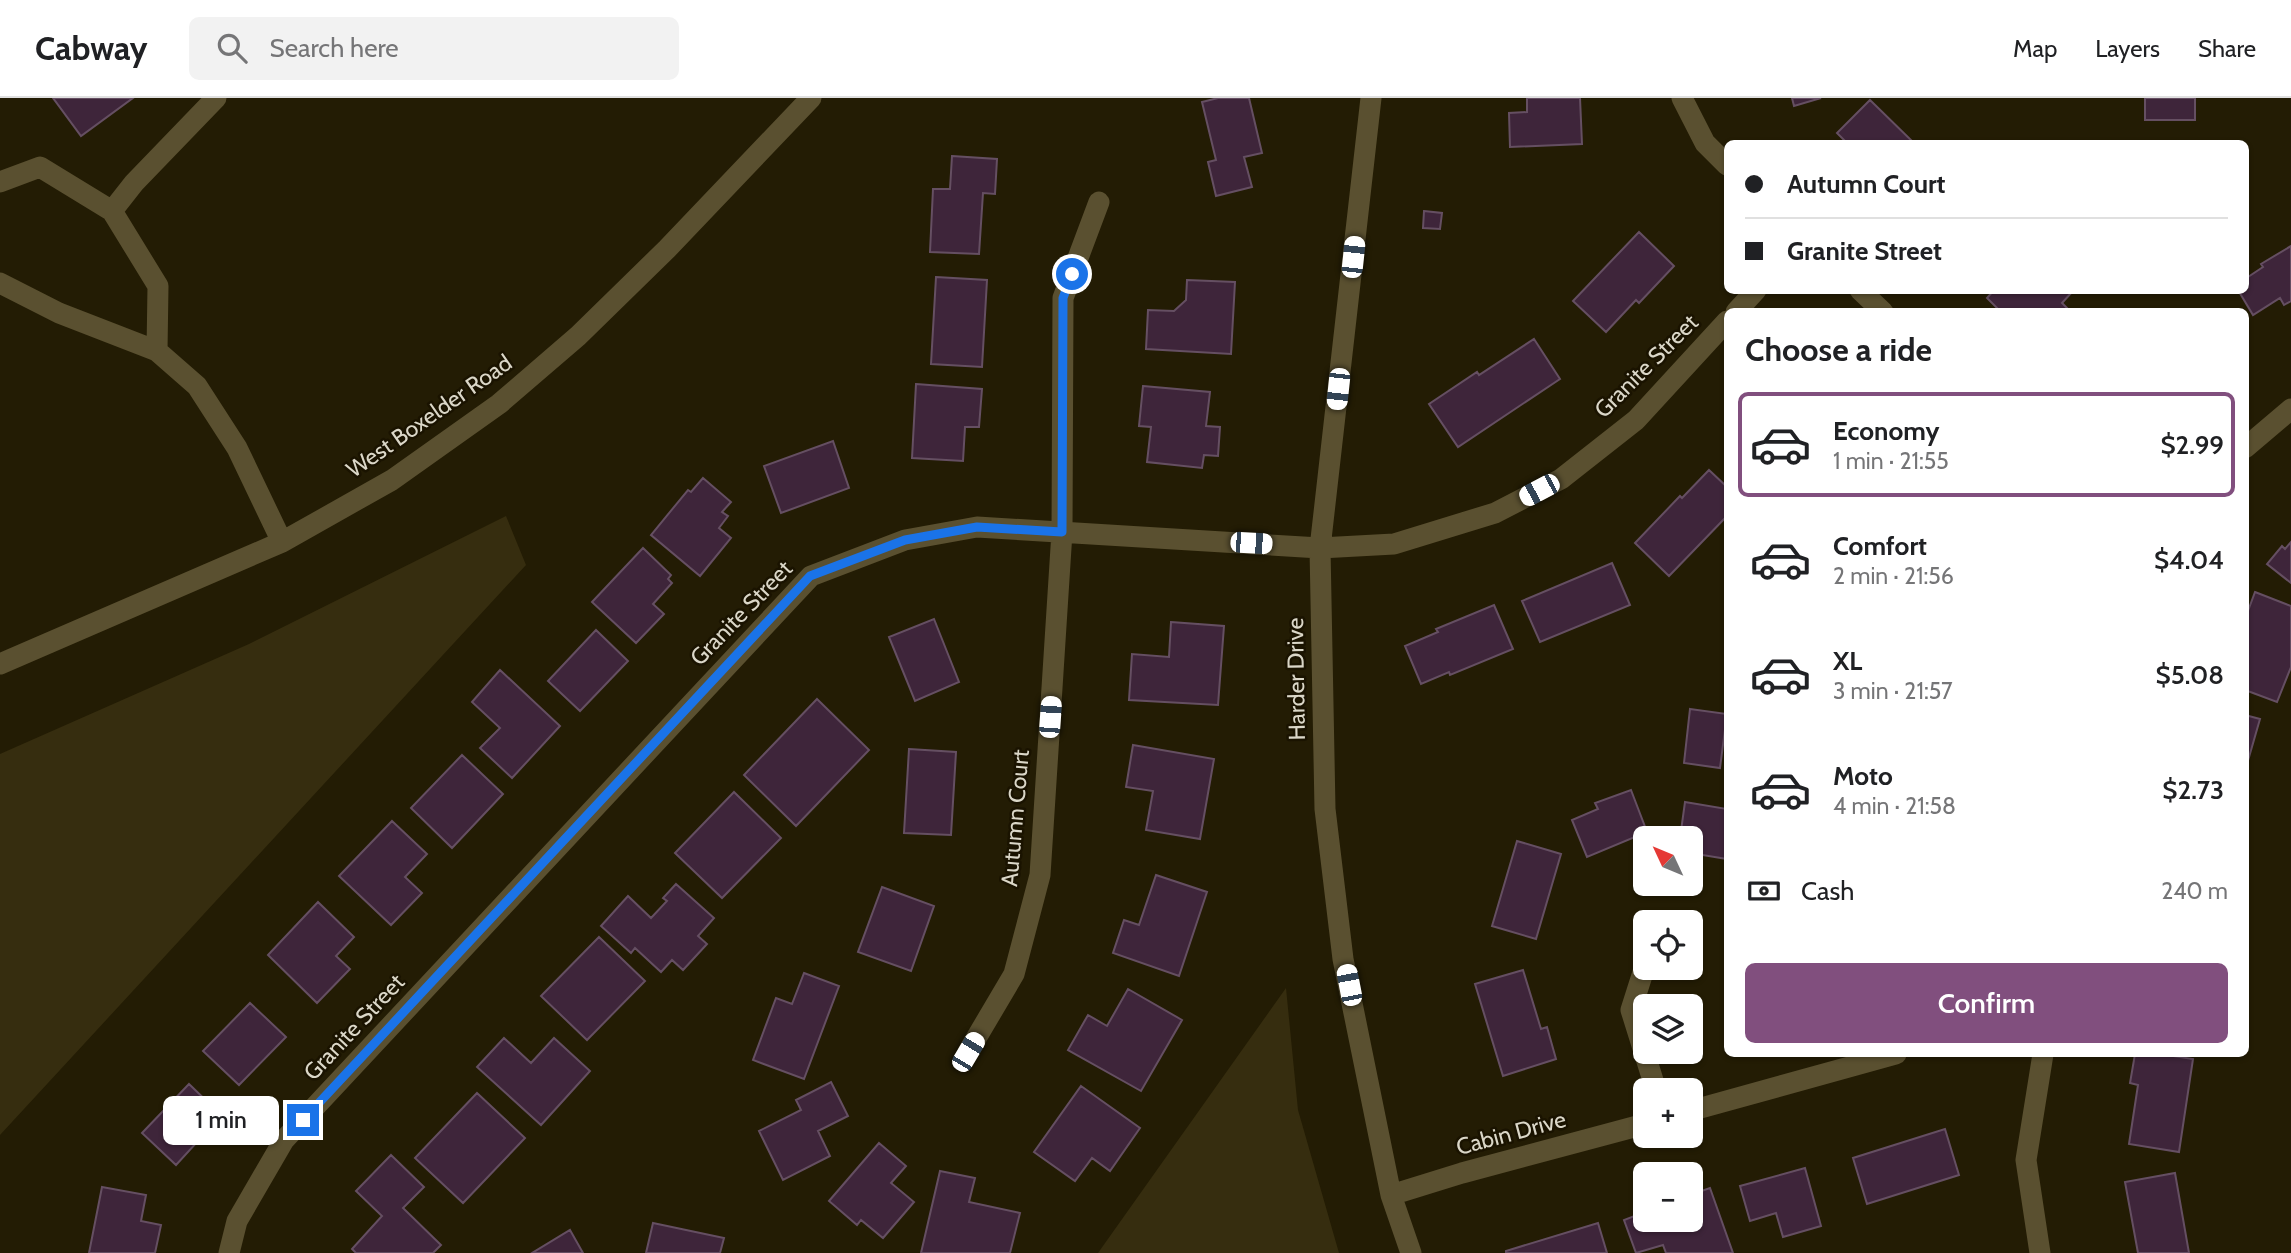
<!DOCTYPE html>
<meta charset="utf-8">
<style>
:root{--surface:#fff;--page:#f2f2f2;--text:#202124;--muted:#757577;--line:#e0e0e0;--accent:#814f7e}
body{margin:0;font-family:Cabin,sans-serif;background:var(--page);color:var(--text);height:100vh;display:flex;flex-direction:column;font-size:26px;white-space:nowrap}
*{box-sizing:border-box;margin:0}
p{font-size:23px;color:var(--muted)}
.icon{flex:none;width:38px;height:38px;fill:none;stroke:currentColor;stroke-width:2;stroke-linecap:round;stroke-linejoin:round}
.map{position:relative;flex:1;overflow:hidden}
.details{position:absolute;left:1724px;top:210px;width:525px;height:749px;display:flex;flex-direction:column;background:var(--surface);border-radius:10px;box-shadow:0 2px 5px #0004}
.details>*{flex:none}
.top-card{position:absolute;left:1724px;top:42px;width:525px;height:154px;border-radius:10px;box-shadow:0 2px 5px #0004;display:grid;align-content:center;height:154px;padding:0 21px;background:var(--surface)}
.needle{width:46px;rotate:314deg}
.buttons{position:absolute;left:1633px;top:728px;display:grid;gap:14px}
.buttons a{display:grid;place-items:center;width:70px;height:70px;border-radius:10px;background:var(--surface);box-shadow:0 2px 5px #0004;font-size:35px}
.end{position:absolute;width:32px;height:32px;margin:-16px;border:9px solid #1a73e8;background:#fff;box-shadow:0 0 0 4px #fff}
.from{border-radius:50%}
.bubble{position:absolute;height:49px;border-radius:10px;background:var(--surface);box-shadow:0 2px 5px #0004;font-size:23px;font-weight:600;line-height:49px;text-align:center}
.car{position:absolute;width:21px;height:42px;margin:-21px -10px;border-radius:9px;box-shadow:0 0 5px 2px #0007;background:linear-gradient(#fff 24%,#345 0 40%,#fff 0 76%,#345 0 86%,#fff 0)}
.top-card b{display:flex;align-items:center;gap:24px;height:66px;font-size:26px}
.top-card b+b{border-top:2px solid var(--line)}
.top-card i{width:18px;height:18px;background:var(--text)}
ul{padding:0;list-style:none}
li{display:flex;align-items:center;gap:21px;height:105px;margin:0 14px 10px;padding:0 7px;border:4px solid transparent;border-radius:10px}
li div{flex:1}
li b{display:block;font-size:26px}
li em{font-style:normal;font-weight:600}
li.active{border-color:var(--accent)}
li>.icon{width:63px;height:63px;stroke-width:1.5}
h2{padding:0 21px;font-size:32px;line-height:84px}
.pay{display:flex;align-items:center;gap:18px;height:77px;padding:0 21px;font-size:26px}
.pay p{margin-inline-start:auto}
.primary-button{display:flex;gap:14px;margin-top:auto;padding:14px 21px}
.primary-button a{flex:1;height:80px;border-radius:10px;background:var(--accent);color:#fff;font-size:28px;font-weight:600;line-height:80px;text-align:center}
header{display:flex;align-items:center;gap:42px;box-sizing:border-box;height:98px;padding:0 35px;background:var(--surface);border-bottom:2px solid var(--line)}
header strong{font-size:33px}
nav{display:flex;gap:38px;margin-inline-start:auto;font-size:24px}
.search{width:490px;height:63px;background:var(--page);display:flex;align-items:center;gap:18px;box-sizing:border-box;padding:0 24px;border-radius:10px;color:var(--muted);font-size:26px}
.map>svg:first-child{display:block}
.green{fill:#362d0f}
.building{fill:#3e253a;stroke:#654f62;stroke-width:2}
.lines{fill:none;stroke-linecap:round;stroke-linejoin:round}
.minor{stroke:#5a5030;stroke-width:21}
.route{stroke:#1a73e8;stroke-width:9}
.labels{text-anchor:middle;stroke-width:5;stroke-linejoin:round;paint-order:stroke}
.street-label{font-size:23px;fill:#dbd7c8;stroke:#1a1300}
</style>
<header>
<strong>Cabway</strong>
<div class="search"><svg class="icon" aria-label="search" viewBox="0 0 24 24"><circle cx="10" cy="10" r="6"/><path d="M15 15l6 6"/></svg>Search here</div>
<nav><a>Map</a><a>Layers</a><a>Share</a></nav>
</header>
<div class="map">
<svg width="2291" height="1155" viewBox="0 0 2291 1155">
<rect width="100%" height="100%" fill="#231c04"/>
<!-- green -->
<path class="green" d="M506,418l20,49 -526,570v-381l249,-110z
M1286,890l12,122 41,143h-241z"/>
<!-- building -->
<path class="building" d="M53,0h80l-52,38z
M1218,0h31l13,55 -18,4 8,30 -36,9 -8,-34 8,-2 -14,-58z
M1527,0h53l2,46 -72,3 -1,-34 18,-1z
M1792,0h29l-27,8z
M2145,0h50v22h-50z
M1870,2l45,44h-67l-11,-11z
M952,58l45,3 -2,35 -12,-1 -4,61 -49,-2 3,-63h17z
M1424,113l18,2 -2,16 -17,-1z
M1639,134l35,34 -35,37 -3,-3 -30,32 -33,-31z
M2291,148v55l-7,4 -4,-7 -27,17 -15,-25h7v-11l18,-12 -2,-3z
M936,179l51,3 -5,87 -51,-3z
M1187,182l48,2 -4,72 -85,-5 2,-39 26,1 12,-11z
M1994,192h77l1,2 -10,11 9,9h-70l-14,-14z
M1534,241l26,40 -102,68 -29,-43 48,-32 2,3z
M916,286l66,5 -3,38h-14l-2,34 -51,-3z
M1143,288l67,6 -4,34 14,1 -2,29 -14,-1 -2,13 -55,-6 4,-35 -12,-1z
M833,343l16,47 -68,25 -17,-47z
M1709,372l18,17v29l-58,60 -34,-33 45,-47 2,2z
M703,380l28,24 -9,10 6,4 -9,12 12,10 -31,38 -49,-41 37,-45 3,2z
M2291,444v41l-24,-19 15,-18 3,3z
M643,450l28,27 -3,4 4,4 -19,21 11,10 -28,29 -44,-41z
M1612,465l18,42 -90,37 -18,-41z
M2255,494l36,14v61l-14,35 -32,-12v-71z
M1494,507l19,44 -63,26 -1,-3 -28,12 -16,-38 33,-14 -2,-3z
M934,521l25,63 -44,19 -26,-64z
M1171,524l53,4 -6,79 -89,-5 3,-46 37,3z
M596,532l32,31 -48,50 -32,-30z
M500,572l60,56 -48,52 -32,-30 20,-20 -28,-26z
M817,601l52,51 -73,76 -52,-51z
M1690,611l37,5 -7,54 -36,-5z
M2245,617l15,4 -15,52z
M1133,647l81,14 -14,80 -54,-9 7,-39 -27,-4z
M909,651l47,3 -5,83 -47,-2z
M462,657l41,39 -51,54 -41,-40z
M1631,692l16,42 -60,25 -15,-37 26,-11 -3,-6z
M734,694l47,46 -59,60 -47,-45z
M1685,704l42,7v50l-37,-6v-15h-10z
M392,723l35,33 -22,23 17,16 -31,32 -52,-49z
M1517,743l44,13 -25,85 -44,-13z
M1156,777l51,17 -28,84 -66,-23 11,-33 15,5z
M676,786l38,34 -16,18 9,8 -24,26 -11,-10 -11,12 -26,-24 -4,5 -30,-27 27,-30 23,22 16,-17 -4,-3z
M882,789l52,19 -23,65 -53,-19z
M318,804l36,35 -18,19 14,13 -33,34 -49,-48z
M599,839l46,44 -58,59 -46,-44z
M1523,872l18,59 6,-2 9,32 -53,17 -28,-92z
M804,875l35,13 -35,93 -51,-19 23,-62 16,6z
M1128,891l54,31 -41,71 -73,-41 20,-35 19,11z
M250,905l36,34 -47,48 -36,-34z
M504,940l27,25 23,-25 36,33 -49,54 -64,-58z
M2135,956h25l33,5 -14,93 -50,-8 9,-59 -8,-2z
M831,984l17,34 -30,15 12,25 -47,24 -24,-49 42,-21 -5,-10z
M189,986l29,28 -23,25 4,3 -23,25 -34,-32z
M1081,988l59,42 -30,43 -18,-13 -17,23 -41,-29z
M477,995l48,45 -62,65 -48,-45z
M1945,1031l14,46 -92,29 -14,-46z
M879,1045l27,23 -15,17 23,19 -31,36 -22,-18 -4,5 -28,-24z
M391,1057l33,32 -21,21 38,37 -8,8h-77l-4,-4 30,-33 -26,-25z
M1805,1070l16,58 -38,11 -7,-24 -26,8 -10,-35z
M940,1073l35,7 -6,24 51,11 -10,40h-89z
M2175,1075l14,80h-51l-13,-71z
M102,1089l44,8 -5,26 20,4 -6,28h-66z
M1710,1090l23,65h-67l-3,-8 -27,8 -12,-33 21,-8v8h45v-25z
M653,1125l71,15 -4,15h-74z
M1598,1125l9,30h-101v-2z
M570,1132l13,23h-51z"/>
<g class="lines">
<!-- minor -->
<path class="minor" d="M1371,0l-51,450 5,261 18,150 48,236 20,58
M1682,0l23,45 22,22
M0,84l40,-15 72,44 46,75 -1,65
M112,113l22,-28 82,-85
M0,185l59,30 98,38 40,35 40,62 45,94
M1860,192l23,22
M1736,214l20,-22
M2245,350l46,-39
M0,566l282,-122 110,-62 107,-76 79,-68 89,-87 144,-151
M1645,868l-14,44 25,80
M968,954l46,-78 26,-99 22,-343 1,-234 36,-96
M1690,1013l206,-57
M1391,1097l71,-22 183,-49
M229,1155l8,-32 47,-81 527,-564 94,-36 72,-13 343,21 74,-4 101,-31 66,-34 75,-59 91,-99
M2040,1155l-14,-93 17,-106"/>
</g>
<g class="lines">
<!-- route -->
<path class="route" d="M303,1022l507,-544 95,-36 72,-13 85,5 1,-234 9,-24"/>
</g>
<g class="labels">
<!-- street labels -->
<g class="street-label">
<text transform="translate(1646 268) rotate(-45)" y="8">Granite Street</text>
<text transform="translate(429 318) rotate(-35)" y="8">West Boxelder Road</text>
<text transform="translate(741 515) rotate(-46)" y="8">Granite Street</text>
<text transform="translate(1296 581) rotate(-91)" y="8">Harder Drive</text>
<text transform="translate(1015 720) rotate(-85)" y="8">Autumn Court</text>
<text transform="translate(354 929) rotate(-47)" y="8">Granite Street</text>
<text transform="translate(1511 1035) rotate(-15)" y="8">Cabin Drive</text>
</g>
</g>
</svg>
<div class="buttons">
<a><svg class="needle" viewBox="-14 -14 28 28"><path d="M0-13l5 13h-10z" fill="#e53935"/><path d="M0 13l5-13h-10z" fill="#757577"/></svg></a>
<a><svg class="icon" aria-label="locate" viewBox="0 0 24 24"><circle cx="12" cy="12" r="6"/><path d="M12 2v4M12 18v4M2 12h4M18 12h4"/></svg></a>
<a><svg class="icon" aria-label="layers" viewBox="0 0 24 24"><path d="M12 4l9 5-9 5-9-5zM3 14l9 5 9-5"/></svg></a>
<a>+</a>
<a>−</a>
</div>
<i class="end from" style="left:1072px;top:176px"></i>
<i class="end" style="left:303px;top:1022px"></i>
<div class="bubble" style="left:163px;top:998px;width:116px">1 min</div>
<i class="car" style="left:1353px;top:159px;rotate:6deg"></i>
<i class="car" style="left:1338px;top:291px;rotate:186deg"></i>
<i class="car" style="left:1539px;top:392px;rotate:242deg"></i>
<i class="car" style="left:1251px;top:445px;rotate:93deg"></i>
<i class="car" style="left:1050px;top:619px;rotate:4deg"></i>
<i class="car" style="left:1349px;top:887px;rotate:349deg"></i>
<i class="car" style="left:968px;top:954px;rotate:31deg"></i>
<div class="top-card">
<b><i class="from"></i>Autumn Court</b>
<b><i></i>Granite Street</b>
</div>
<section class="details">
<h2>Choose a ride</h2>
<ul>
<li class="active"><svg class="icon" aria-label="car" viewBox="0 0 24 24"><path d="M5 17H2v-5l4-1 3-4h7l3 4 3 1v5h-3M9 17h6M6 11h13"/><circle cx="7" cy="17" r="2"/><circle cx="17" cy="17" r="2"/></svg><div><b>Economy</b><p>1 min · 21:55</p></div><em>$2.99</em></li>
<li><svg class="icon" aria-label="car" viewBox="0 0 24 24"><path d="M5 17H2v-5l4-1 3-4h7l3 4 3 1v5h-3M9 17h6M6 11h13"/><circle cx="7" cy="17" r="2"/><circle cx="17" cy="17" r="2"/></svg><div><b>Comfort</b><p>2 min · 21:56</p></div><em>$4.04</em></li>
<li><svg class="icon" aria-label="car" viewBox="0 0 24 24"><path d="M5 17H2v-5l4-1 3-4h7l3 4 3 1v5h-3M9 17h6M6 11h13"/><circle cx="7" cy="17" r="2"/><circle cx="17" cy="17" r="2"/></svg><div><b>XL</b><p>3 min · 21:57</p></div><em>$5.08</em></li>
<li><svg class="icon" aria-label="car" viewBox="0 0 24 24"><path d="M5 17H2v-5l4-1 3-4h7l3 4 3 1v5h-3M9 17h6M6 11h13"/><circle cx="7" cy="17" r="2"/><circle cx="17" cy="17" r="2"/></svg><div><b>Moto</b><p>4 min · 21:58</p></div><em>$2.73</em></li>
</ul>
<div class="pay"><svg class="icon" aria-label="cash" viewBox="0 0 24 24"><path d="M3 7h18v10H3z"/><circle cx="12" cy="12" r="2"/></svg>Cash<p>240 m</p></div>
<div class="primary-button"><a>Confirm</a></div>
</section>
</div>
